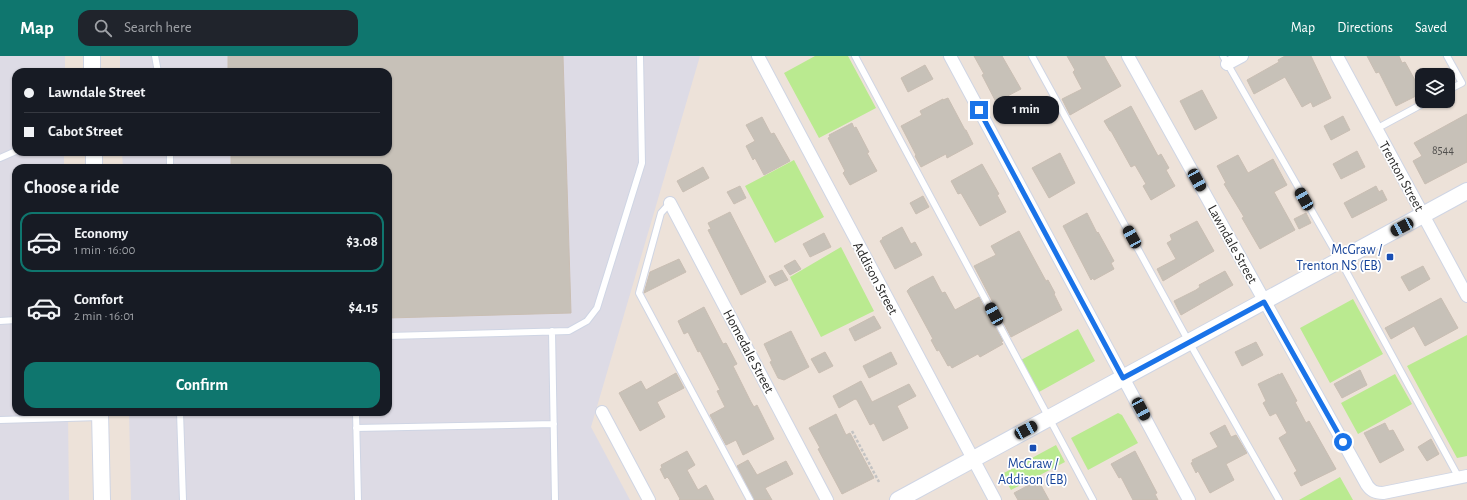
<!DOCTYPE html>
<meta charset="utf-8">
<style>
:root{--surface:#171b24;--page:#20242c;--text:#f1f3f6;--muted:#9ea1a6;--line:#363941;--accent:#0f766e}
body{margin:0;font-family:"Alegreya Sans",sans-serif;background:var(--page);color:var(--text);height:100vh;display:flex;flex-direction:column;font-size:15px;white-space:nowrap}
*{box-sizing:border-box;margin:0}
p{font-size:13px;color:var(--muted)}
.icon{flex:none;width:22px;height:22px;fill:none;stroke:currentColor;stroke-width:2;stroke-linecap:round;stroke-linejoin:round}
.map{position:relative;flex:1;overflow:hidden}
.details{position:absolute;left:12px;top:108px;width:380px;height:252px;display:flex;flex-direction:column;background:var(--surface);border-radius:12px;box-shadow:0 1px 3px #0004}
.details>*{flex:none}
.top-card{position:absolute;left:12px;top:12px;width:380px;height:88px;border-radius:12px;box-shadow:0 1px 3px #0004;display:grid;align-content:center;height:88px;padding:0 12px;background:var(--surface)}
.controls{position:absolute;left:1415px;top:12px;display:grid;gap:8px}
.controls a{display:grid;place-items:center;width:40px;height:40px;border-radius:8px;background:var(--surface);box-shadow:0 1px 3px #0004;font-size:20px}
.end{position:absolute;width:18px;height:18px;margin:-9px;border:5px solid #1a73e8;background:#fff;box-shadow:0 0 0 2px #fff}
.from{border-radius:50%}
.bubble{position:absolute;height:28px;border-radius:12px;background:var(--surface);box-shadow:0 1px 3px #0004;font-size:13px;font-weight:600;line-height:28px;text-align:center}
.car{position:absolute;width:12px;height:24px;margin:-12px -6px;border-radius:5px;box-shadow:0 0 3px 1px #0007;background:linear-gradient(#222 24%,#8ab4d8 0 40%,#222 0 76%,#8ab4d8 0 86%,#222 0)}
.top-card b{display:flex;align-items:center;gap:14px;height:38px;font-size:15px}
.top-card b+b{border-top:1px solid var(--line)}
.top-card i{width:10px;height:10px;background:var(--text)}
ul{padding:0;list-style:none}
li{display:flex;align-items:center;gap:12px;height:60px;margin:0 8px 6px;padding:0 4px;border:2px solid transparent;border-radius:12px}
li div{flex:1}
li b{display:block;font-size:15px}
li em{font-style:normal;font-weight:600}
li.on{border-color:var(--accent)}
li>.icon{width:36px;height:36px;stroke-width:1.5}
h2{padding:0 12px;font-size:18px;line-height:48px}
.action{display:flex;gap:8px;margin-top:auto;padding:8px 12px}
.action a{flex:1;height:46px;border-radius:12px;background:var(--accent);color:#fff;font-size:16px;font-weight:600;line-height:46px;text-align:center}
header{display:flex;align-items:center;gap:24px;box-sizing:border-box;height:56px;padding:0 20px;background:var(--accent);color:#fff}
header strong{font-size:19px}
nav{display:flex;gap:22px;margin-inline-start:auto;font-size:14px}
.search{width:280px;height:36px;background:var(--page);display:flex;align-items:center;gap:10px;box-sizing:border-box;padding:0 14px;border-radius:12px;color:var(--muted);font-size:15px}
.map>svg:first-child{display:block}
.industrial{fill:#dddbe5}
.green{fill:#baea90}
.building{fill:#c7c1b8;stroke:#c9beb3}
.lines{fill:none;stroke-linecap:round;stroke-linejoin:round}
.lane-casing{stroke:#cfd5e4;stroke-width:8}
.street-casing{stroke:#cfd5e4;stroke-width:14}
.secondary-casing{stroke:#cfd5e4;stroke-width:18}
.path{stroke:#c3c3c3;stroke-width:2.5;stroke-dasharray:3 2;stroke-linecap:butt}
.lane{stroke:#fff;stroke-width:6}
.street{stroke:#fff;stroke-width:12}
.secondary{stroke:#fff;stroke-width:16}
.route{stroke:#1a73e8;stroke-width:5}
.transit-dot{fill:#1a4fb4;stroke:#fff;stroke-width:1.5}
.labels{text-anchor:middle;stroke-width:3.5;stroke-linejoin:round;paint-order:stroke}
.number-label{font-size:12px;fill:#504f4d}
.street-label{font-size:14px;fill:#292929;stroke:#fff}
.transit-label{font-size:14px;fill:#164399;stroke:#fff;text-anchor:end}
</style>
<header>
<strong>Map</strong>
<div class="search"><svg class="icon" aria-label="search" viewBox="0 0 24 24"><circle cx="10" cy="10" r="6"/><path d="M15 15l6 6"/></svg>Search here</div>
<nav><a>Map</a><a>Directions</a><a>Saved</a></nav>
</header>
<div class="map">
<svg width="1467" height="444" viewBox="0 0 1467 444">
<rect width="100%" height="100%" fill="#ede2d9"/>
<!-- industrial -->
<path class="industrial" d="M0,0h65v16h-49v80h48v16h-48v244h52l1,88h-69z
M120,0h580l-109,371 39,73h-499l-2,-88h259v-244h-265l-1,-16h266v-80h-268z"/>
<!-- green -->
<path class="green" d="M815,0h33l28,52 -57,30 -35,-65z
M794,104l30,57 -49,26 -30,-57z
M841,191l33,64 -53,26 -31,-60z
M1353,243l30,55 -53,29 -30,-55z
M1078,273l17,32 -56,31 -18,-32z
M1467,279v121l-10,2 -50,-92z
M1395,318l17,30 -54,30 -17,-31z
M1118,357l4,2 16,28 -50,27 -17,-32z
M1056,389l9,17 -54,28 -9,-16z
M1340,421l13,23h-54z"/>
<!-- building -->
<path class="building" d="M228,0h335l8,257 -183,5v-150h-157v-16h157v-80h-160z
M974,0h28l19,33 -25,13 -14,-27 2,-1z
M1067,0h37l17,30 -51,29 -8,-16 20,-10 -9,-17 2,-2z
M1285,0h26l20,42 -18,9 -2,-5 -9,5 -17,-30 -31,17 -7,-14 32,-18 -1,-2z
M1367,0h32l3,7 3,-1 17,31 -26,13 -17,-34 -3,1z
M925,9l8,14 -25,13 -7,-14z
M1202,34l15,28 -22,12 -15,-29z
M948,42l17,32h1l7,14 -26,14 -1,-4 -25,13 -6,-11 1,-1 -15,-29 21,-11 -2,-4 23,-12v1z
M1131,50l27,50 3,-2 8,14 -3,2 9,16 -24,14 -8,-14 3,-2 -11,-19 -4,2 -20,-36h-1l-6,-10z
M1467,58v48l-42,22 -12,-23 9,-5 -8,-13z
M1343,60l7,14 -19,10 -7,-14z
M762,61l9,17 3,-1 16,28 -26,14 -9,-17 -2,2 -7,-14 9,-5 -9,-16z
M852,67l2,5 2,-1 13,25 -2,1 10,18 -27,14 -7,-12 2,-2 -17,-33 2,-1 -1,-2z
M1357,95l8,16 -24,12 -8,-15z
M1060,97l15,30 -26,15 -17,-30z
M1238,99l10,18 25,-14 14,26 -13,7 21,38 -35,19 -18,-31 2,-1 -20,-33 2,-1 -9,-17z
M982,108l17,30 -2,1 9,17 -26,14 -19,-33 -3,1 -7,-13z
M703,111l6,11 -26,14 -6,-11z
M740,130l6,12 -12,6 -7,-12z
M1376,130l3,6 3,-2 5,10 -35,18 -8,-15z
M923,140l6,11 -13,7 -6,-11z
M730,156l36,70 -25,13 -33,-65 3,-1 -3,-6z
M1087,157l10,20 1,-1 16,29 -3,2 3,6 -20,11 -1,-2 -2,2 -28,-54z
M1306,157l5,10 -12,6 -5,-10z
M1197,165l17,30 -51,30 -6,-12 19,-10 -9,-16 5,-3 -2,-5z
M902,171l9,17 4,-2 7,13 -27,14 -15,-28 3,-2 -1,-1z
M1019,175l27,50 2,-1 7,13 -1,1 8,16 -51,27 -37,-71 22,-11 -5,-9z
M824,177l7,14 -21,10 -7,-13z
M679,203l7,13 -42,21 6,-21z
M795,204l6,9 -11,6 -6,-9z
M1423,210l7,13 -21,12 -8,-14z
M782,214l6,10 -13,6 -6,-10z
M1225,215l8,14 -52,30 -7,-14 22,-11 4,-3 -1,-2z
M933,220l9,17 3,-1 10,18 24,-13 24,44 -2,1 2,2 -23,13 -2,-3 -26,14 -2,-3 -2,1 -9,-16 -2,1 -6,-11 2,-1 -26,-48 3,-3z
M1441,242l17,30 -33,18 -11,-20 -23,13 -6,-11z
M704,251l19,37 3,-1 11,21 -4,2 18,36 3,5 3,-2 17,34 -31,16 -7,-15 -10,5 -16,-30 15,-8 -8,-16 3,-1 -20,-39 -2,1 -10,-20 -4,2 -6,-13z
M874,260l7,12 -26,13 -6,-12z
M791,275l18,36 -25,13 -6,-2 -8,-16 2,-1 -8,-17z
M1256,286l7,13 -21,11 -7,-14z
M825,296l8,14 -14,7 -8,-14z
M891,296l6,12 -28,14 -6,-12z
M1360,314l7,15 -25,13 -8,-14z
M676,317l8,15 -27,14 8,15 -25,14 -21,-38 22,-12 5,9z
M1282,317l15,28 -2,1 11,21 3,-2 27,48 -35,17 -7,-13 3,-2 -18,-33 8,-5 -11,-20 -6,3 -7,-13 3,-2 -8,-17 21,-10v1z
M861,325l11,21 37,-18 7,12 -19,10 11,22 -25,13 -9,-18 -4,2 -13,-25 -2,-1 -16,9 -6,-12z
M836,358l10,21 4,-2 24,45 -32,16 -24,-45 2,-1 -11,-20z
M1385,367l4,8 4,-1 11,20 -24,13 -16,-30z
M1225,369l6,12 5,-2 11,18 -21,11 8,16 -24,13 -12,-22 -2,2 -5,-10 2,-1 -1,-2 26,-13 -8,-14z
M1431,383l8,15 -12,7 -9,-14z
M687,395l8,14 -8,5 11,20 8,-5 8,15h-35l1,-1 -11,-20 -2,-2 -2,2 -5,-10 2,-1 -1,-3z
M1135,395l22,42 -2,1 3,6h-25l-12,-23 -2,1 -8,-14z
M748,404l9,15 29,-14 7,13 -28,14 7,12h-18l-17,-34z
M1038,424l11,20h-31l-4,-7z"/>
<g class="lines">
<defs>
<path id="lane" d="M155,0l3,16
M855,0l238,444
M1032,0l157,286 90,158
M1223,0l117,204 119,218
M1447,0l15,27 -14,7
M1376,73l52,-28
M170,96v16
M0,102l16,-7
M670,147l-9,10 -22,80 111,207
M0,265l16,-1
M552,275l3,169
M388,280l181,-5 18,-10 10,-13 45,-145 -2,-107
M180,356l3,88
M356,356l2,88
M0,364l100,-3
M356,372l198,-4"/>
<path id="street" d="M758,0l237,444
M950,0l239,444
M1128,0l239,429c4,6 8,8 16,8l84,-17
M1337,0l130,240
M1227,8l15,-8
M670,147l157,297
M602,356l47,88"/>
<path id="secondary" d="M92,0v16
M94,96v16
M100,356l2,88
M898,444l569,-309"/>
</defs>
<!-- lane casing -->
<use href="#lane" class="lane-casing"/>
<!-- street casing -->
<use href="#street" class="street-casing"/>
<!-- secondary casing -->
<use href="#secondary" class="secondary-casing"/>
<!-- path -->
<path class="path" d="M852,375l27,51"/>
<!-- lane -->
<use href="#lane" class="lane"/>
<!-- street -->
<use href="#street" class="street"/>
<!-- secondary -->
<use href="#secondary" class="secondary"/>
</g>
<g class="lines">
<!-- route -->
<path class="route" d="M979,54l144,268 141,-76 79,140"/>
</g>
<!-- markers -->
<g class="transit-dot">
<rect x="1386" y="197" width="8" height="8" rx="2"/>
<rect x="1029" y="388" width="8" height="8" rx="2"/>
</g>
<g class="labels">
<!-- number labels -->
<g class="number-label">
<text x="1443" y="98">8544</text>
</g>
<!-- street labels -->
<g class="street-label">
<text transform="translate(1402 120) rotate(61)" y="5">Trenton Street</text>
<text transform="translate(1233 188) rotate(61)" y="5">Lawndale Street</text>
<text transform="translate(876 222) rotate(62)" y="5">Addison Street</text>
<text transform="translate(749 295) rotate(62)" y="5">Homedale Street</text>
</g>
<!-- transit labels -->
<g class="transit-label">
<text x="1382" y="198">McGraw /<tspan x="1382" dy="16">Trenton NS (EB)</tspan></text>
<text x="1033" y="412" text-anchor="middle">McGraw /<tspan x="1033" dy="16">Addison (EB)</tspan></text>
</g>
</g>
</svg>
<div class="controls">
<a><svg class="icon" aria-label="layers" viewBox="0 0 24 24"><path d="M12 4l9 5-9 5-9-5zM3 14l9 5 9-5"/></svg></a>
</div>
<i class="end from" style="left:1343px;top:386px"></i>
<i class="end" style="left:979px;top:54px"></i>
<div class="bubble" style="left:993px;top:40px;width:66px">1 min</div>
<i class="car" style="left:1197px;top:124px;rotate:151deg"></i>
<i class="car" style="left:1304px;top:143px;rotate:330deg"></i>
<i class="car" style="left:1402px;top:171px;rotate:242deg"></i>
<i class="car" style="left:1132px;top:181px;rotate:331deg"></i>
<i class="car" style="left:994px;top:258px;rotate:332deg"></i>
<i class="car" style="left:1141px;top:353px;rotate:152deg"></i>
<i class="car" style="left:1026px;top:374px;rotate:62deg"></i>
<div class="top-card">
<b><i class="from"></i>Lawndale Street</b>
<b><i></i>Cabot Street</b>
</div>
<section class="details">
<h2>Choose a ride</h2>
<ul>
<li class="on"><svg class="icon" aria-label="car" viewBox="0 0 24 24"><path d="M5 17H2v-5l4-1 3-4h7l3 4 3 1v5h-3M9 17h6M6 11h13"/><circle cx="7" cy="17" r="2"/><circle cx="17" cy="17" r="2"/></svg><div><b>Economy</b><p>1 min · 16:00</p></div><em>$3.08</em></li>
<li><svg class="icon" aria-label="car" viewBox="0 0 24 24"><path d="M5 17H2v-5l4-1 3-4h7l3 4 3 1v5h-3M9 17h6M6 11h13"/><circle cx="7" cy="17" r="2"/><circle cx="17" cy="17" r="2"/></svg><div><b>Comfort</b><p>2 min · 16:01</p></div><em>$4.15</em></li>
</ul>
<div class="action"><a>Confirm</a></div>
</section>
</div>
